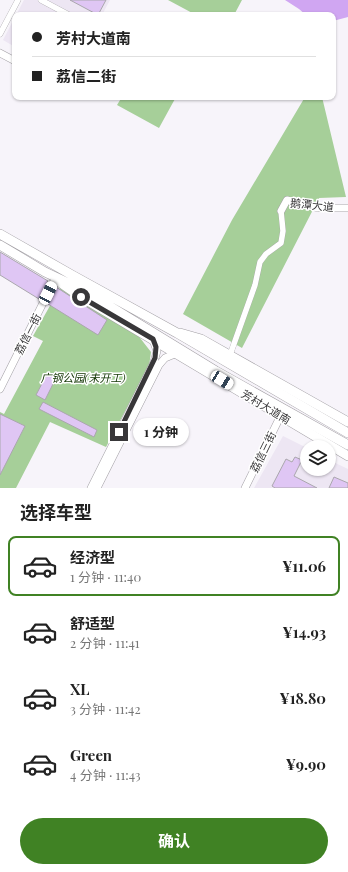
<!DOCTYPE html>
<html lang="zh">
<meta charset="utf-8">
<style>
:root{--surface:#fff;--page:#f6f6f6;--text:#222;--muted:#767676;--line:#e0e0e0;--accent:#408224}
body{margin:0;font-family:"Playfair Display","Noto Sans SC",serif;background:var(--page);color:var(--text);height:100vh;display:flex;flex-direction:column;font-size:15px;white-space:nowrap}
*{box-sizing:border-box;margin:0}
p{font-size:13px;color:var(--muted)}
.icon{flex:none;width:22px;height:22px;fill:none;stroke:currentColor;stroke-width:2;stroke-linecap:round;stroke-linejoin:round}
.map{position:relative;height:488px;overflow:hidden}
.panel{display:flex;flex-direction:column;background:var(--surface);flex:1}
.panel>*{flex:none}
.hud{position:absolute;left:12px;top:12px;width:324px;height:88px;border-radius:8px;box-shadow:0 1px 3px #0004;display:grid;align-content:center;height:88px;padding:0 20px;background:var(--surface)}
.controls{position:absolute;left:300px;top:440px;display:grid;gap:8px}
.controls a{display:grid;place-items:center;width:36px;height:36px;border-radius:50%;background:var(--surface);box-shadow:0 1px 3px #0004;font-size:20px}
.end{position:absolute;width:18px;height:18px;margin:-9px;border:5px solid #383739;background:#fff;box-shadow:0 0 0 2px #fff}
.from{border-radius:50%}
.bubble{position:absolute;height:28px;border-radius:14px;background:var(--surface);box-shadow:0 1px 3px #0004;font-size:13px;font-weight:700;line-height:28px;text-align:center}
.car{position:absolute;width:12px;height:24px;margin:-12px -6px;border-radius:5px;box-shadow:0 0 3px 1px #0007;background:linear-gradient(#fff 24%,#345 0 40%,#fff 0 76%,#345 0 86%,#fff 0)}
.hud b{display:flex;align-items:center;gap:14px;height:38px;font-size:15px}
.hud b+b{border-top:1px solid var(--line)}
.hud i{width:10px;height:10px;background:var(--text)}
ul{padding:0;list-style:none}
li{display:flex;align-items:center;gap:12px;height:60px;margin:0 8px 6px;padding:0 12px;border:2px solid transparent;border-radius:8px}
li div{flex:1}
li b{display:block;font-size:15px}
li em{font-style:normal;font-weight:700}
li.current{border-color:var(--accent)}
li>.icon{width:36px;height:36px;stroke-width:1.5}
h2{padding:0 20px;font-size:18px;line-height:48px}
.primary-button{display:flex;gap:8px;margin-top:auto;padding:8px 20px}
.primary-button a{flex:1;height:46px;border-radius:24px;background:var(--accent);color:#fff;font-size:16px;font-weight:700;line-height:46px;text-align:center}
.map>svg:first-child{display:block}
.built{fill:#ede6f3}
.green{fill:#a6cf99}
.water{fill:#d0a6f2}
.building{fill:#dfc6f4;stroke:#aaa7ad}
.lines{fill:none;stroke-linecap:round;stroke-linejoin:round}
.minor-casing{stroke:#a29fa4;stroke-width:6}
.tertiary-casing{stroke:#a29fa4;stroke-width:8}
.primary-casing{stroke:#a29fa4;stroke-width:10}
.trunk-casing{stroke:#a29fa4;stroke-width:10}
.minor{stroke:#fff;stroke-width:5.5}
.tertiary{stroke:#fff;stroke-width:7}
.primary{stroke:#fff;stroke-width:9}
.trunk{stroke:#fff;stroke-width:9}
.route{stroke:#383739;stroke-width:5}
.labels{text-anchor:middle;stroke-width:3;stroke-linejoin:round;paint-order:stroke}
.street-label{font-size:11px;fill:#383739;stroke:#fff}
.park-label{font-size:11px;font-style:italic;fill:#103300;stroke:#fff}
</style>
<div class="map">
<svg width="348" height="488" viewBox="0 0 348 488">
<rect width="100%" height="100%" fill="#f7f4fa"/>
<!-- built -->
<path class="built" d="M24,0h86l-8,15h-86z
M15,17v30l-12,-7z
M283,436l24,12v21h22v-9l19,9v19h-94z"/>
<!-- green -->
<path class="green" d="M168,0h74l-8,15h-38z
M122,97h54l-17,31 -42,-23z
M305,97h17l24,100 -27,1 -77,150 -59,-34 49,-94z
M61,286l76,48 14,18 -2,14 -43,81 -56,-25 -34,66h-16v-76l4,2 39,-73 -10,-5z"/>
<!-- water -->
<path class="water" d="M285,0h63v17l-15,4v-6h-27l-7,-6z"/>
<!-- building -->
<path class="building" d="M70,0h36l-8,15z
M0,252l48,29 -9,18 -39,-24z
M56,287l51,33 -9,15 -50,-31z
M47,374l9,4 -11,22 -9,-5z
M43,402l54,28 -3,7 -55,-28z
M0,414l25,12 -25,49z
M295,457l7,3 -8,16 23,12h-42l-3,-2 14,-27 6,3z
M334,477l14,6v5h-19z"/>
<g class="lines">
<defs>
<path id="minor" d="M41,0l28,15
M0,34l18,-34
M230,355l25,-70 5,-23 6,-8 15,-11 2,-12 -2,-20"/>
<path id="tertiary" d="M0,53l15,8
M281,211l6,-11 31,8h30
M0,389l55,-110
M91,488l63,-126 3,-11 -4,-11
M97,488l62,-123 6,-7 12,-5
M245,488l36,-73"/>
<path id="primary" d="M58,281l23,16 267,159
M180,333l21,6 147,83"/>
<path id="trunk" d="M0,234l72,41 105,58 171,100
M0,245l45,27 40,19 131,80 132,74"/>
</defs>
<!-- minor casing -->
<use href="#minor" class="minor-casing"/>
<!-- tertiary casing -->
<use href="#tertiary" class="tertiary-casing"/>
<!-- primary casing -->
<use href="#primary" class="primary-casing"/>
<!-- trunk casing -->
<use href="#trunk" class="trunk-casing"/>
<!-- minor -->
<use href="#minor" class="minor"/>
<!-- tertiary -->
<use href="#tertiary" class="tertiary"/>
<!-- primary -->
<use href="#primary" class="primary"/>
<!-- trunk -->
<use href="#trunk" class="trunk"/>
</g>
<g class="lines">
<!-- route -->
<path class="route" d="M81,297l72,42 3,8 -1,11 -36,74"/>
</g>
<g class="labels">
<!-- street labels -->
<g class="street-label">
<text transform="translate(312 205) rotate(6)" y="4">鹅潭大道</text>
<text transform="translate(28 334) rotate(-63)" y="4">荔信一街</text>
<text transform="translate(266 407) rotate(31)" y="4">芳村大道南</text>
<text transform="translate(263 452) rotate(-64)" y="4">荔信三街</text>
</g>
<!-- park labels -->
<g class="park-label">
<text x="83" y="382">广钢公园(未开工)</text>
</g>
</g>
</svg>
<div class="controls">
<a><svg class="icon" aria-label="layers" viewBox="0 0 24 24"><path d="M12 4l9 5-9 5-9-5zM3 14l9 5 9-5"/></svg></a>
</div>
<i class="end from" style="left:81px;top:297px"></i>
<i class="end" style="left:119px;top:432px"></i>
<div class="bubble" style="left:133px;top:418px;width:56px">1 分钟</div>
<i class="car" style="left:48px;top:293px;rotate:27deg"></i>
<i class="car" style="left:222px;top:380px;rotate:121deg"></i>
<div class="hud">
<b><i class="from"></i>芳村大道南</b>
<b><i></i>荔信二街</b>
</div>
</div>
<section class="panel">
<h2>选择车型</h2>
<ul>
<li class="current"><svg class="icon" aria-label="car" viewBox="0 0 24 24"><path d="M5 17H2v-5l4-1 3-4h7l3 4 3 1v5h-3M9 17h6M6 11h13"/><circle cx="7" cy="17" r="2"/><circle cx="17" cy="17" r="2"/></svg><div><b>经济型</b><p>1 分钟 · 11:40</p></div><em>¥11.06</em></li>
<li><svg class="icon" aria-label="car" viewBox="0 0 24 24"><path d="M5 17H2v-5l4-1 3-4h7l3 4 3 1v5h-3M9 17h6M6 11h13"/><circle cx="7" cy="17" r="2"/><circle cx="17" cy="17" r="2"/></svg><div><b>舒适型</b><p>2 分钟 · 11:41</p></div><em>¥14.93</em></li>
<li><svg class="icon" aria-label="car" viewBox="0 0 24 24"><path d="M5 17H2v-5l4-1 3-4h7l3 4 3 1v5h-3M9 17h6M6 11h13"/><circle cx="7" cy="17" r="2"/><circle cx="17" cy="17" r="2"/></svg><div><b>XL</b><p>3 分钟 · 11:42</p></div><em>¥18.80</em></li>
<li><svg class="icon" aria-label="car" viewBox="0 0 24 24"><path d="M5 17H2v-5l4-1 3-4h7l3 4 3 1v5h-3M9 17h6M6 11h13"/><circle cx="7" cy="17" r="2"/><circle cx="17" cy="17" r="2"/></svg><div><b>Green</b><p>4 分钟 · 11:43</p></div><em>¥9.90</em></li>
</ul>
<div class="primary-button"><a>确认</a></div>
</section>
